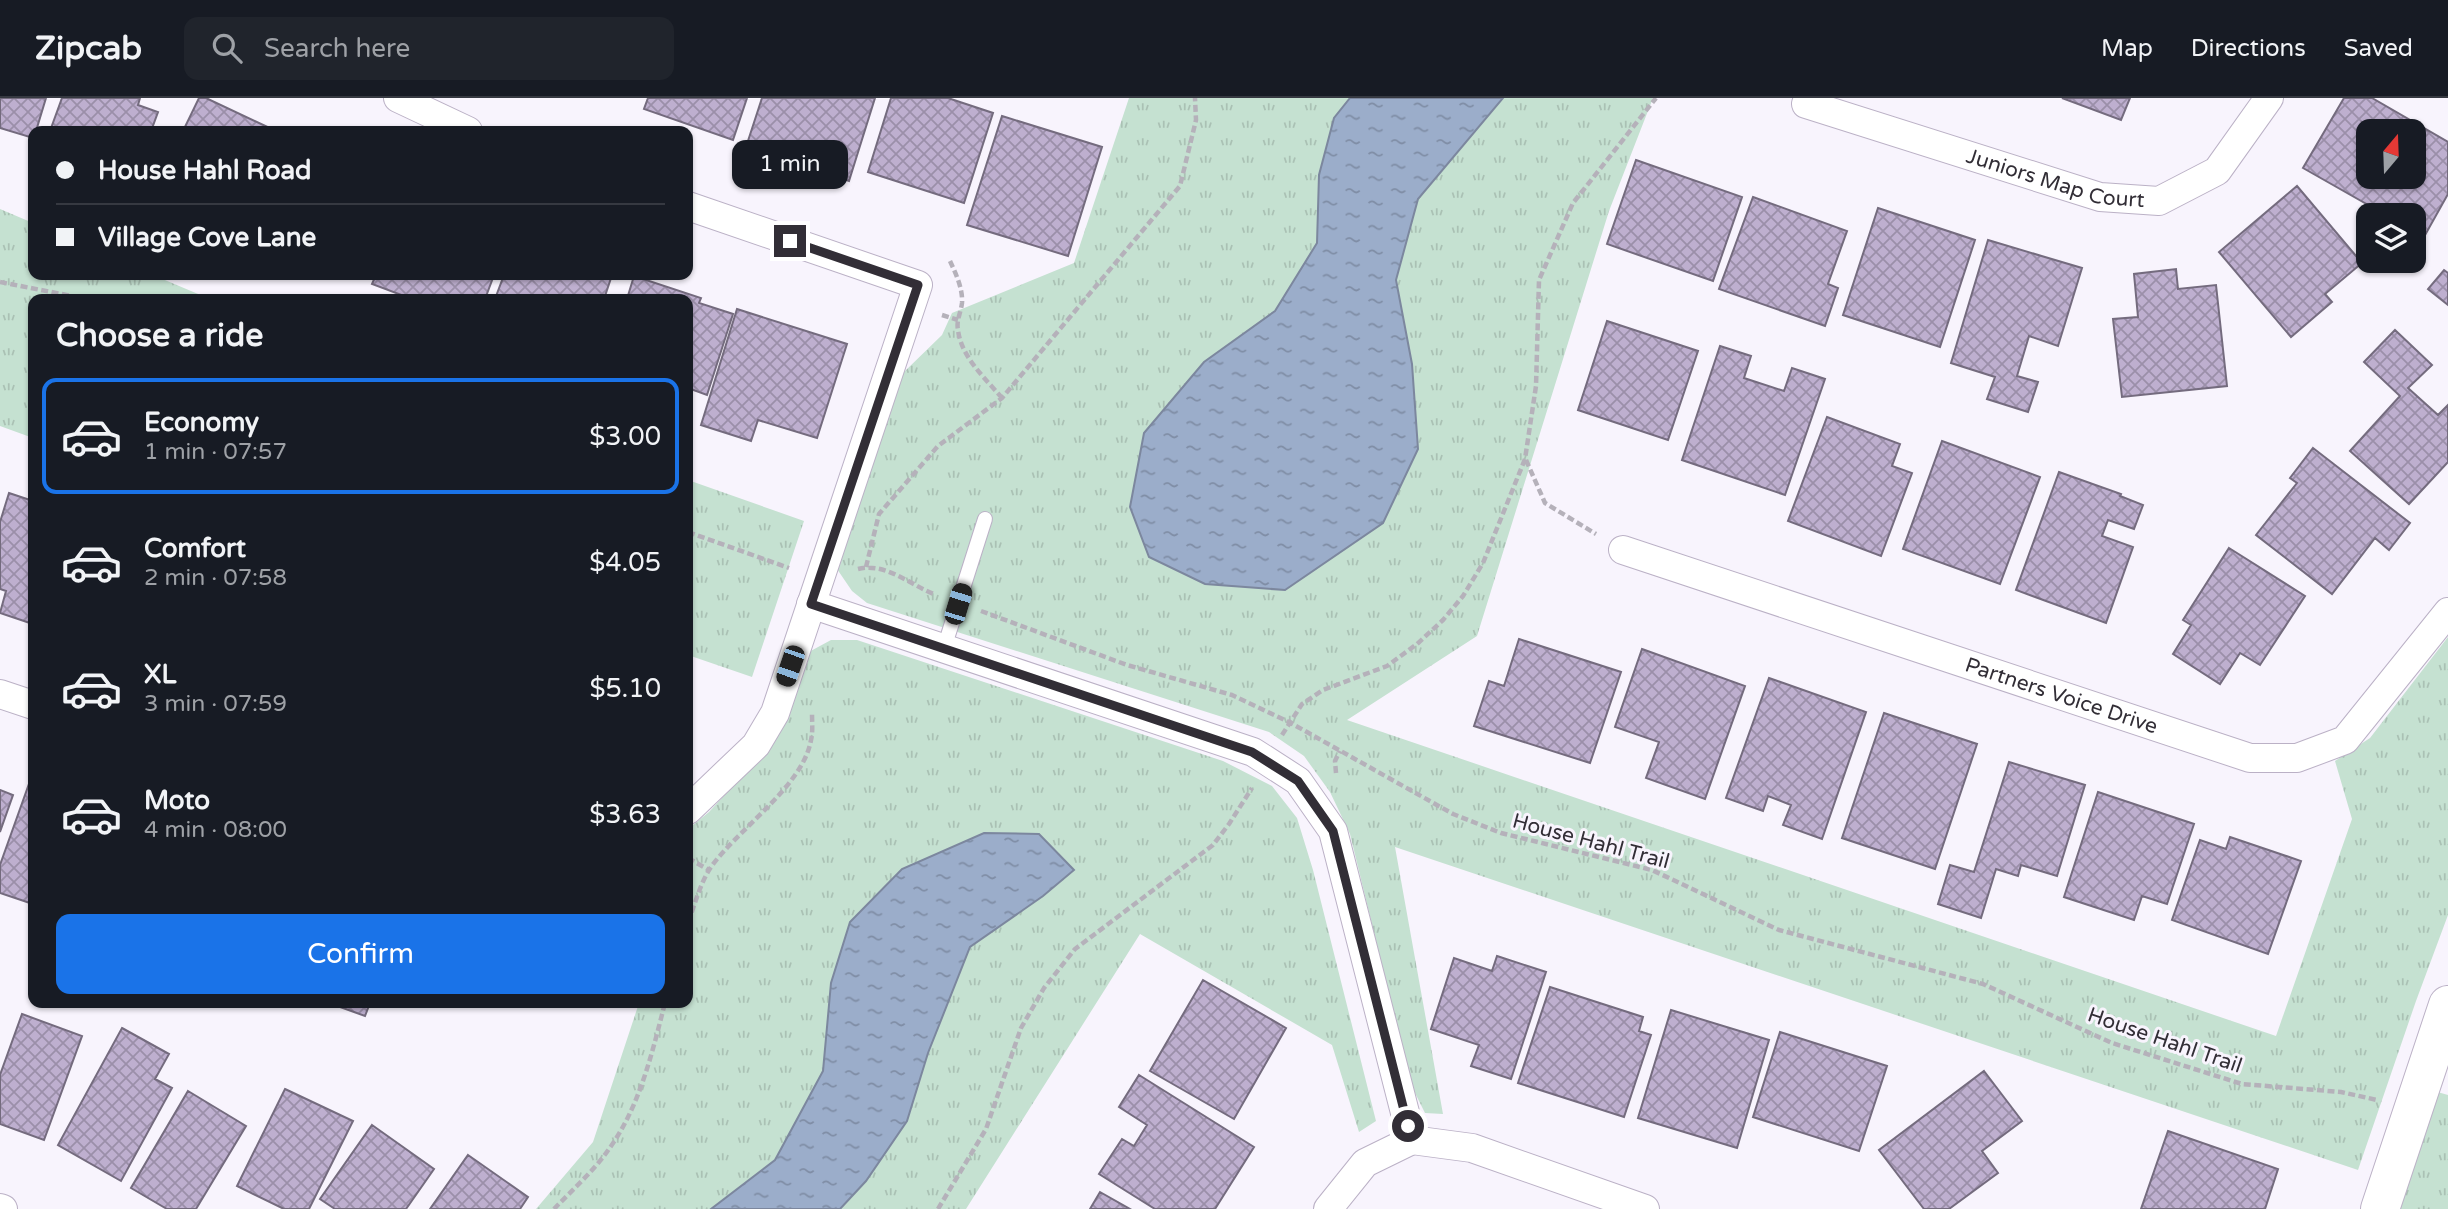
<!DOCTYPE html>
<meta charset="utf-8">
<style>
:root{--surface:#171b24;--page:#20242c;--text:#f1f3f6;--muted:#9ea1a6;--line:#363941;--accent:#1a73e8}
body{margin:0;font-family:"Varela Round",sans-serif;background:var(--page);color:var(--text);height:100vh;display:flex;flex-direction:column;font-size:26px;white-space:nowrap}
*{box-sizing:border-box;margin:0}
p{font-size:23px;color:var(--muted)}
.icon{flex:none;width:38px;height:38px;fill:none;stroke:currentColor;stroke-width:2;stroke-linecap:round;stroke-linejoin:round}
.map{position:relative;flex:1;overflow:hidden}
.panel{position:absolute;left:28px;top:196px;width:665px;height:714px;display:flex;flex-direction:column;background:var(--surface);border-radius:14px;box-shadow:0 2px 5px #0004}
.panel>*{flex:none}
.top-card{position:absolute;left:28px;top:28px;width:665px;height:154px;border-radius:14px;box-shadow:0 2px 5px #0004;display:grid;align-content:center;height:154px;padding:0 28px;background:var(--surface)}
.needle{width:46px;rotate:19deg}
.buttons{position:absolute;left:2356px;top:21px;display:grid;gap:14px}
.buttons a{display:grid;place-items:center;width:70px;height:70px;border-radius:14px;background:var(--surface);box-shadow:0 2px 5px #0004;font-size:35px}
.end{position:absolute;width:32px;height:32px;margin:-16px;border:9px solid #322e36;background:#fff;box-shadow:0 0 0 4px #fff}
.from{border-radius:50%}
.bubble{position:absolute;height:49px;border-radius:14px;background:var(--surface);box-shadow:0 2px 5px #0004;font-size:23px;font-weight:600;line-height:49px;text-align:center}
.car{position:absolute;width:21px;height:42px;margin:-21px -10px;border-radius:9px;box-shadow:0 0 5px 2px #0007;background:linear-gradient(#222 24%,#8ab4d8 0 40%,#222 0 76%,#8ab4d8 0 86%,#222 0)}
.top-card b{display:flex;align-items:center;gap:24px;height:66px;font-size:26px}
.top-card b+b{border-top:2px solid var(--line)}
.top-card i{width:18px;height:18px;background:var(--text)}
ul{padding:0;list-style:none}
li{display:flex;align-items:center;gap:21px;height:116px;margin:0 14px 10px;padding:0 14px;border:4px solid transparent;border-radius:14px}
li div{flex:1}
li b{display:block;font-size:26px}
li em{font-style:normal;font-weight:600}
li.active{border-color:var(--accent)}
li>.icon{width:63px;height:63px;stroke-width:1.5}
h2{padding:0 28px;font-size:32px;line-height:84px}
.primary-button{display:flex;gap:14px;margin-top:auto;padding:14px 28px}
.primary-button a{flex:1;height:80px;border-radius:14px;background:var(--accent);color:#fff;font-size:28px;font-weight:600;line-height:80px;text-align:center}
header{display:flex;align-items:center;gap:42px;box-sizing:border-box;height:98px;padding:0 35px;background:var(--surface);border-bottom:2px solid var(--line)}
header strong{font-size:33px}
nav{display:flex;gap:38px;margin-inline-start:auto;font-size:24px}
.search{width:490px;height:63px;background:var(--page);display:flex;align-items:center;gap:18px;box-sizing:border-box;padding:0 24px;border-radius:14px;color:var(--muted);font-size:26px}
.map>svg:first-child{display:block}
.grass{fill:url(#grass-tufts)}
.water{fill:url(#water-ripples);stroke:#7c879e;stroke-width:2}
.building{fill:url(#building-cross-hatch);stroke:#746b7e;stroke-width:2;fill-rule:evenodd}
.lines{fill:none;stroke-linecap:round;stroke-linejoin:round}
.lane-casing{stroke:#bbb1c6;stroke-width:16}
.street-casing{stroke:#bbb1c6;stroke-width:30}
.secondary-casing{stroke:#bbb1c6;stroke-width:40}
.path{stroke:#b5b1ba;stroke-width:4.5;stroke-dasharray:7 3.5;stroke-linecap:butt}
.lane{stroke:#fff;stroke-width:14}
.street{stroke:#fff;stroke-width:28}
.secondary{stroke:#fff;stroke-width:38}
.route{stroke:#322e36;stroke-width:9}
.labels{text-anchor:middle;stroke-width:6;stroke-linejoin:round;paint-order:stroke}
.street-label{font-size:21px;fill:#322e36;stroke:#f8f4fd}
</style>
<header>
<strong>Zipcab</strong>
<div class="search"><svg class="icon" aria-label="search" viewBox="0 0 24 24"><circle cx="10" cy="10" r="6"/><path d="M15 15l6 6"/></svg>Search here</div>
<nav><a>Map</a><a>Directions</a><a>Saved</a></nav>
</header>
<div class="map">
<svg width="2448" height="1111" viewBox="0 0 2448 1111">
<defs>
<pattern id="grass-tufts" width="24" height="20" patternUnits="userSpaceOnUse" patternTransform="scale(1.75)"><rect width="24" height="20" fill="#c5e1d1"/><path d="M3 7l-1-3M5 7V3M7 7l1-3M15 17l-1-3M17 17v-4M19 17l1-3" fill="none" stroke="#aac1b4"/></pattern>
<pattern id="water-ripples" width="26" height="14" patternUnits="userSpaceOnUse" patternTransform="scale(1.75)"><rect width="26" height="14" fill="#9badca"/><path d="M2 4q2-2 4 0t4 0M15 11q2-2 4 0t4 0" fill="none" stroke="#7f8da5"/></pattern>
<pattern id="building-cross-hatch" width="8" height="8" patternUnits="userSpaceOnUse" patternTransform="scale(1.75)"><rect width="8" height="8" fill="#beafcf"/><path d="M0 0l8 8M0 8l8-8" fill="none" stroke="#9b8fa9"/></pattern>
</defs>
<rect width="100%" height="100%" fill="#f8f4fd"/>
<!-- grass -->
<path class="grass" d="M1129,0h221l-16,20 -15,57 -2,68 -42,69 -71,50 -74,144 20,51 55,27 213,-135 -6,-85 -16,-84 22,-81 85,-101h150l-44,113 -132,425 -130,84 929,316 76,-217 -17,-58 35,-23 78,-101v278l-32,86 -58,169 -963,-323 48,267 -18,-1 -14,-28 -61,-251 -20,-42 -26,-36 -35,-24 -402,-129 -15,-12 -15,-22 55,-178 12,-19 38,-37 10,-22 122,-50z
M0,111l33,14v52h120l57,24h-177v139l-33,-12z
M688,382l116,41 -52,156 -64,-22z
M831,542h26l366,121 49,25 25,32 16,52 63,251 -17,11 -27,-87 -192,-111 -174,275h-126l26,-28 41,-60 21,-68 42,-106 73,-51 -212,87 -8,88 -48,89 -64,49h-175l57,-67 46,-139h49v-174l21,-17 58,-63 40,-96z
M2434,993l14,4v114h-52z"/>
<!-- water -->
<path class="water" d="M1350,0h153l-85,101 -22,81 16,84 6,85 -35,74 -98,67 -80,-6 -56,-27 -19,-50 14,-74 60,-71 71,-51 42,-68 2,-68 15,-57z
M984,735l55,1 35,36 -31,26 -73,51 -42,106 -21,68 -41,60 -26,28h-129l64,-49 48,-89 8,-88 19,-61 52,-53z"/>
<!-- building -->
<path class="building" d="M0,0h46l-10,33h-3v7l-33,-10z
M62,0h78l-2,7 20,7 -7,19h-101z
M199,0h7l70,33h-93z
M648,0h99l-14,42 -89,-31z
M762,0h113l-26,83 -103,-34z
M891,0h57l45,15 -29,90 -96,-31z
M2062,0h68l-9,22z
M2344,0h28l76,44v52l-24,43 -11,-6v-16h-27l-83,-47zM2368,33h45v46h-45z
M1002,18l100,31 -34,109 -101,-31z
M1636,62l106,37 -29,84 -106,-37z
M2297,88l65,77 -37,31 7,8 -41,35 -72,-85z
M1753,99l94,34 -19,53 10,4 -13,38 -106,-37z
M1878,110l97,32 -35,107 -97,-32z
M1988,142l94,28 -24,78 -29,-10 -12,40 21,6 -10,30 -41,-13 8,-22 -44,-14z
M2176,171l2,20 38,-4 11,101 -105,11 -9,-78 25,-2 -4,-43z
M2444,172l4,3v32l-20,-16z
M376,177h118l-9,24h-73l-40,-15z
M504,177h108l-8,24h-109z
M634,178l67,22 -2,5 34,11 -26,81 -19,-7v-89h-61z
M737,211l110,35 -30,94 -59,-18 -7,21 -50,-16z
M1607,223l91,30 -30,89 -90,-30z
M2395,232l37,35 -24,23 30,27 10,-10v57l-39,42 -59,-53 50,-55 -36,-34z
M1720,248l31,10 -7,22 40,13 8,-23 33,11 -40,116 -103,-35z
M1827,319l73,27 -8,22 20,7 -31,83 -93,-35z
M1942,343l98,36 -40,107 -97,-35z
M2313,350l97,75 -21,27 -14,-12 -43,56 -76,-59 41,-52 -7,-5z
M2059,374l62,22 -1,2 23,9 -9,24 -26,-9 -6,16 31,11 -27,76 -90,-33z
M9,395l24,8v123l-33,-11 6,-22 -6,-2v-67z
M2229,450l76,48 -45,69 -20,-12 -20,31 -47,-30 18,-29 -8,-5z
M1519,541l102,33 -31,91 -116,-37 15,-45 15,5z
M1642,551l103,37 -40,113 -59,-21 13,-36 -44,-15z
M1769,580l97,34 -44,127 -39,-14 8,-20 -23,-9 -5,15 -37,-13z
M1884,615l93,31 -42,125 -93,-31z
M2009,664l76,23 -28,91 -36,-11 -3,11 -22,-7 -15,49 -43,-14 12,-39 24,7z
M30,683l3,1v122l-33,-11v-28z
M0,692l13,5 -13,37z
M2098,694l96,32 -27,80 -25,-8 -8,24 -70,-23z
M2230,739l71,24 -33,93 -96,-34 28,-80 26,9z
M1497,858l49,16 -35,107 -40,-13 8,-21 -48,-16 23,-71 38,13z
M1203,882l83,48 -52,91 -84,-48z
M1550,889l93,30 -4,14 12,4 -27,82 -106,-34z
M329,905h41l-5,13z
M1671,912l98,30 -32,108 -99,-30z
M22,916l60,22 -38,104 -44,-16v-49z
M122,930l47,26 -14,25 17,9 -51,93 -63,-36z
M1780,934l107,34 -28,85 -106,-34z
M1984,973l38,50 -40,30 16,22 -49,36h-25l-45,-59z
M1139,977l115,72 -39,62h-60l-56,-35 23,-35 12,7 13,-21 -28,-18z
M285,991l68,32 -44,88h-25l-47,-23z
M188,993l58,35 -50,83h-29l-36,-21z
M372,1027l62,44 -28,40h-71l-15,-10z
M2168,1033l110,38 -13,40h-124z
M468,1057l60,42 -8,12h-90z
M1100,1094l30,17h-40z"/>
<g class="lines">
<defs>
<path id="lane" d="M944,550l41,-129"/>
<g id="street">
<path d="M398,0l70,33"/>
<path id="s1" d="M1806,6l294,93 59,4 58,-30 52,-73"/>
<path d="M688,108l230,79 -143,428 -19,32 -68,65"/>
<path id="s2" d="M1623,452l627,208h47l48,-18 103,-128"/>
<path d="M811,506l442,148 45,29 35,50 79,309"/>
<path d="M0,596l33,11"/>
<path d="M1412,1042l60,8 173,61"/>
<path d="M0,1110l3,1"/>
<path d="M1328,1111l37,-46 47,-23"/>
</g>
<path id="secondary" d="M2380,1111l68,-204"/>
</defs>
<!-- lane casing -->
<use href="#lane" class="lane-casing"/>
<!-- street casing -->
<use href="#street" class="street-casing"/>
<!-- secondary casing -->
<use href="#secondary" class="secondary-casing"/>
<!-- path -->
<path class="path" d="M950,163c6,13 13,28 12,42 -1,9 -6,18 -4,27 3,27 28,49 44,68
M0,184l87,17
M942,217l16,5
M1526,362l19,43 51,31
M688,434l101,36
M866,469l13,-53 59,-68 64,-48 178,-212 16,-66 -1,-22
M858,471c28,-7 52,16 78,26
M981,513l146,54 105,30 57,27 164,92 48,19 151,37 127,60 204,54 129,59 130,41 99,8 36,8
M1282,637l20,-31 21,-14 64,-24 30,-22 26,-24 20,-24 20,-33 42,-104 11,-73 3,-106 34,-77 83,-105
M1336,675l-1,-12 5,-10
M688,760l21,12
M688,824c7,-17 12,-39 23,-55 28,-39 92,-81 100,-127 2,-8 1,-18 1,-27
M554,1111c18,-19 40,-38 55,-60 31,-43 43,-96 56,-146
M938,1111l48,-80 35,-101 23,-40 31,-39 138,-104 16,-21 23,-36"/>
<!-- lane -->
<use href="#lane" class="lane"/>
<!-- street -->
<use href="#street" class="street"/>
<!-- secondary -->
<use href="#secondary" class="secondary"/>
</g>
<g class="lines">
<!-- route -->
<path class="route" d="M790,143l128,44 -107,319 441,148 46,29 35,50 75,295"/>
</g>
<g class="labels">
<!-- street labels -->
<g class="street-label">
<text dy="7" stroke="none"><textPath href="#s1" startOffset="261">Juniors Map Court</textPath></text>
<text dy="7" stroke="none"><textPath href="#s2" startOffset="462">Partners Voice Drive</textPath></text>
<text transform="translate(1591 743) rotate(15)" y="7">House Hahl Trail</text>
<text transform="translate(2165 942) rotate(19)" y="7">House Hahl Trail</text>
</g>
</g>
</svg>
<div class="buttons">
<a><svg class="needle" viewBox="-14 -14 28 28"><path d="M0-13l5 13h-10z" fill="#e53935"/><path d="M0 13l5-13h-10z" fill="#9ea1a6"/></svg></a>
<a><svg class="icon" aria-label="layers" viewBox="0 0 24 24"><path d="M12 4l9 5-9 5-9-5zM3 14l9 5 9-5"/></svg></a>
</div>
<i class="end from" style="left:1408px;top:1028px"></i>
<i class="end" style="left:790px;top:143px"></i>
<div class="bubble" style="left:732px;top:42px;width:116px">1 min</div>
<i class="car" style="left:958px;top:506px;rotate:17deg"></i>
<i class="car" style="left:790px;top:568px;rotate:199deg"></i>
<div class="top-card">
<b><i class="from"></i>House Hahl Road</b>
<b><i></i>Village Cove Lane</b>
</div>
<section class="panel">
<h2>Choose a ride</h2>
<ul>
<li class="active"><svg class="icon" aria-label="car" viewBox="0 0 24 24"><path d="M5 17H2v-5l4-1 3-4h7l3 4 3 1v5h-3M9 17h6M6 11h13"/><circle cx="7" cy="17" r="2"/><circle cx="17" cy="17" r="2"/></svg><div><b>Economy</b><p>1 min · 07:57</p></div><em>$3.00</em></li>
<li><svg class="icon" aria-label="car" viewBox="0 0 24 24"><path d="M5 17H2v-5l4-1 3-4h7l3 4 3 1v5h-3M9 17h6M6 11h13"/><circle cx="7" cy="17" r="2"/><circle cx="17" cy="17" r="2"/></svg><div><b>Comfort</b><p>2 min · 07:58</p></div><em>$4.05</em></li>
<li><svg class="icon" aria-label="car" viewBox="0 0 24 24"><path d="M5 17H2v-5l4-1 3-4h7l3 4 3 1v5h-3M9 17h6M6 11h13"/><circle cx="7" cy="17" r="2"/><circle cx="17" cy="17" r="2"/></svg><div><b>XL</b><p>3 min · 07:59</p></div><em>$5.10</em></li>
<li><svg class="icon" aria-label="car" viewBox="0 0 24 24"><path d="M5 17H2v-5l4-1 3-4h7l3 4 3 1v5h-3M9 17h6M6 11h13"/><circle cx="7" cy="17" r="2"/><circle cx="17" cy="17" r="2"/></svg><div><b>Moto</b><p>4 min · 08:00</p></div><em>$3.63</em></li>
</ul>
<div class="primary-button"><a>Confirm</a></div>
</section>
</div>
